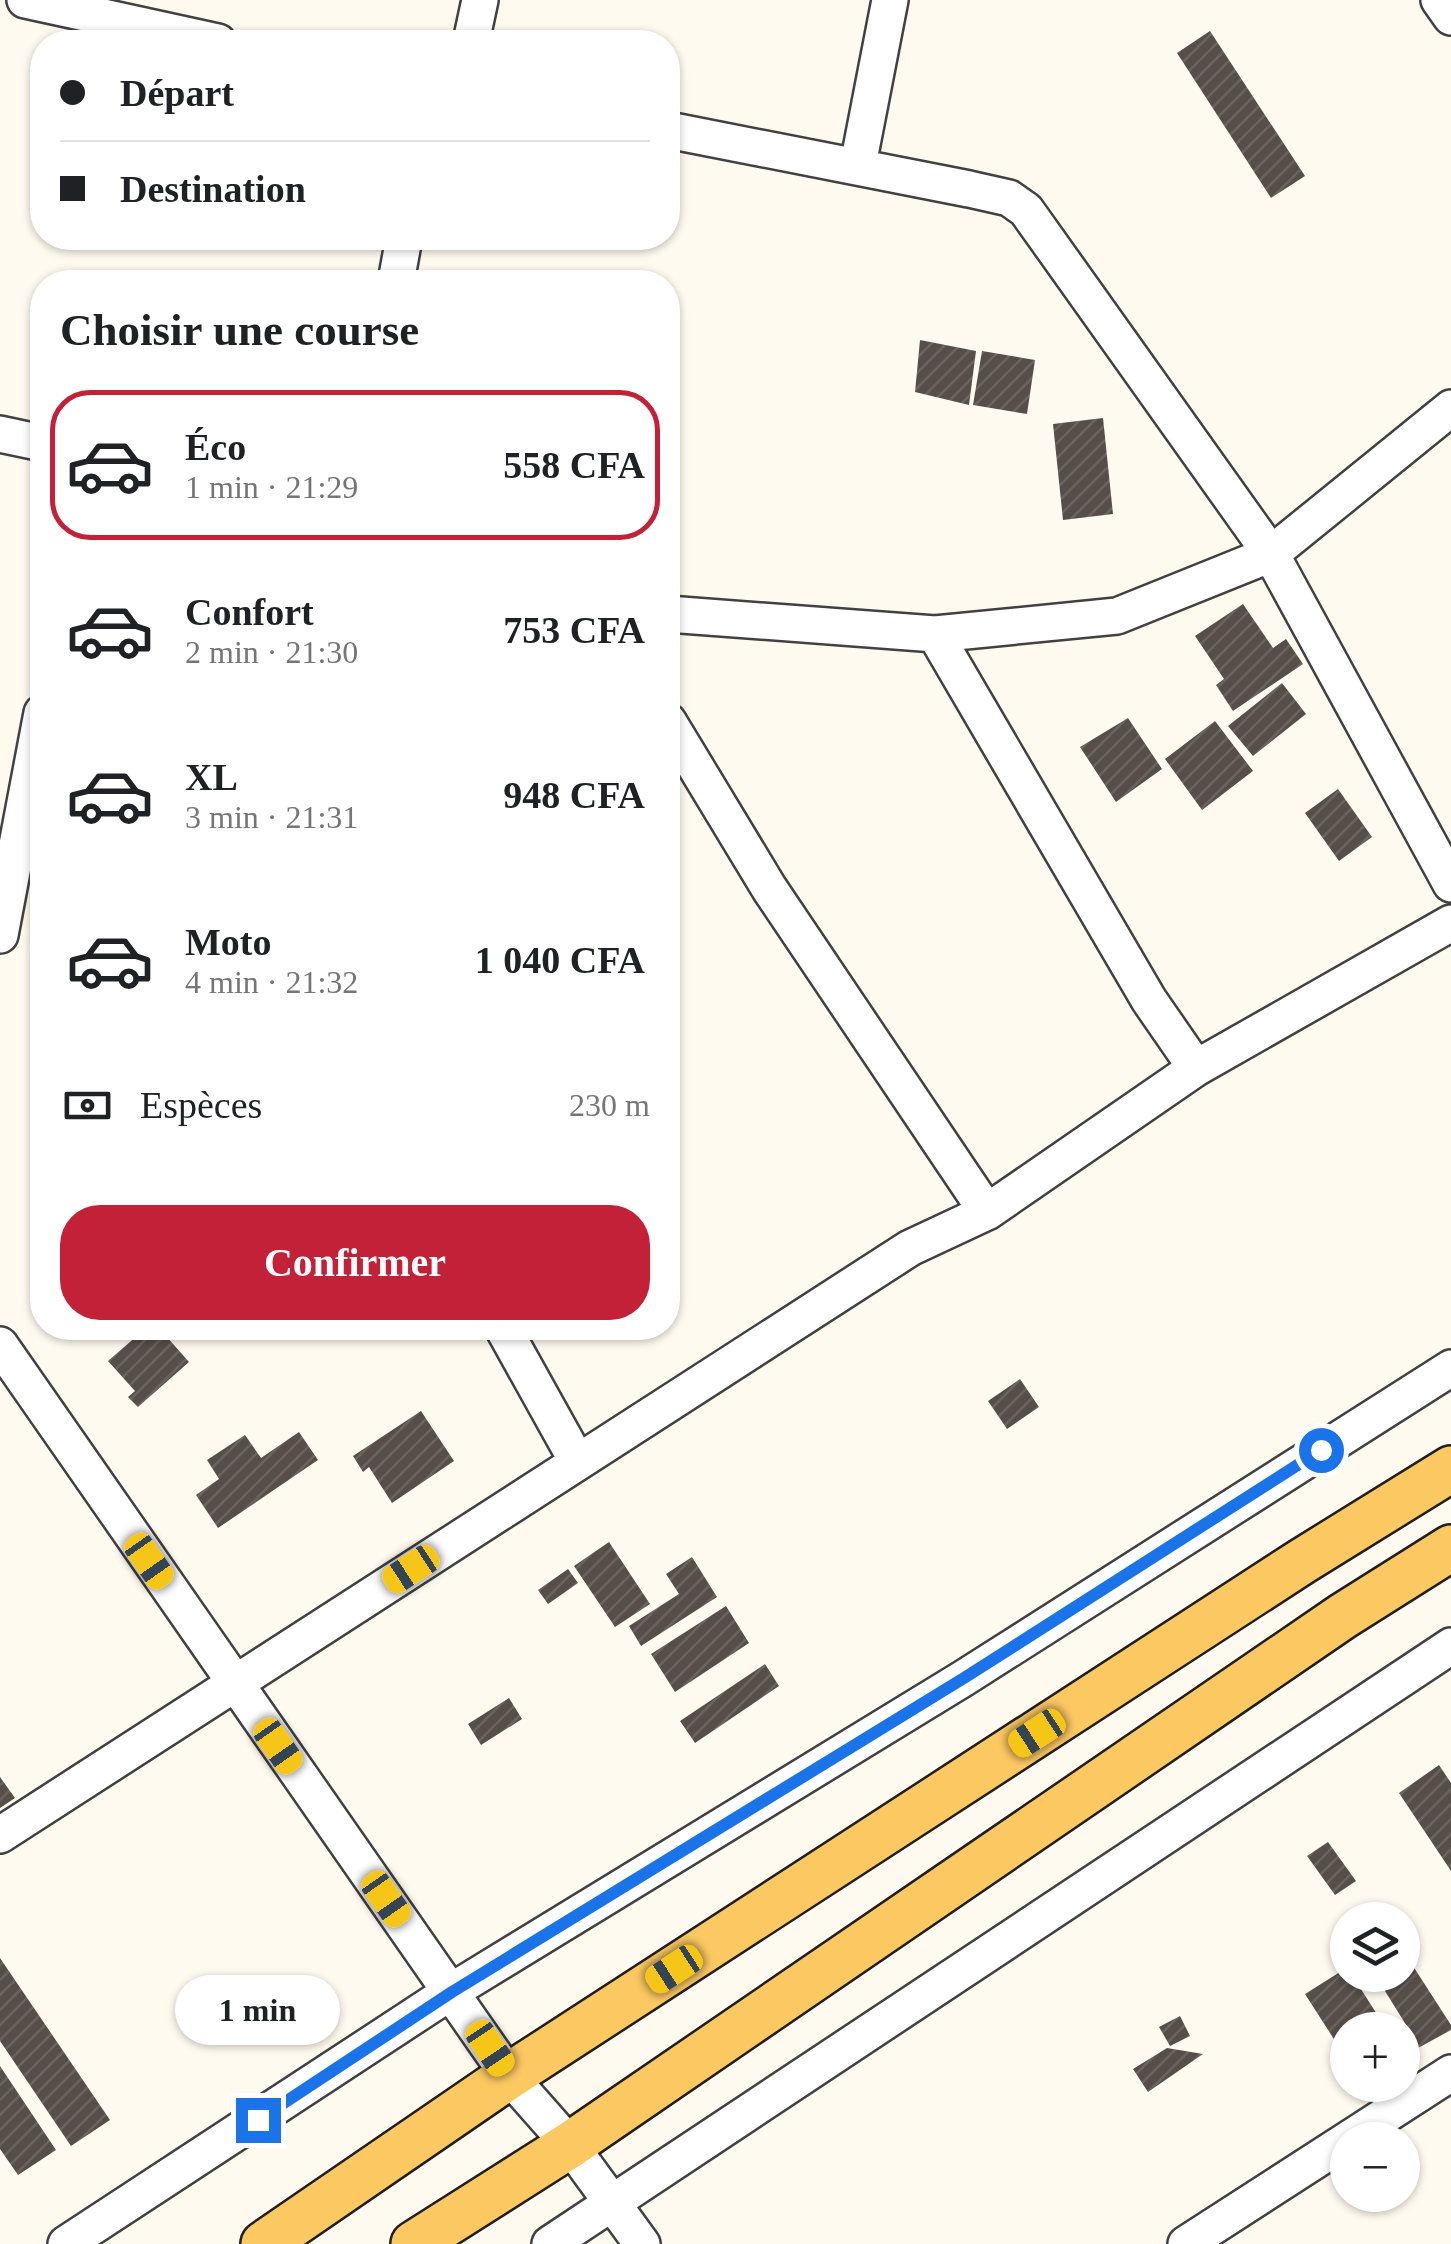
<!DOCTYPE html>
<html lang="fr">
<meta charset="utf-8">
<style>
:root{--surface:#fff;--page:#f2f2f2;--text:#202124;--muted:#757577;--line:#e0e0e0;--accent:#c22138}
body{margin:0;font-family:Georgia,serif;background:var(--page);color:var(--text);height:100vh;display:flex;flex-direction:column;font-size:38px;white-space:nowrap}
*{box-sizing:border-box;margin:0}
p{font-size:32px;color:var(--muted)}
.icon{flex:none;width:55px;height:55px;fill:none;stroke:currentColor;stroke-width:2;stroke-linecap:round;stroke-linejoin:round}
.map{position:relative;flex:1;overflow:hidden}
.details{position:absolute;left:30px;top:270px;width:650px;height:1070px;display:flex;flex-direction:column;background:var(--surface);border-radius:40px;box-shadow:0 2px 8px #0004}
.details>*{flex:none}
.banner{position:absolute;left:30px;top:30px;width:650px;height:220px;border-radius:40px;box-shadow:0 2px 8px #0004;display:grid;align-content:center;height:220px;padding:0 30px;background:var(--surface)}
.buttons{position:absolute;left:1330px;top:1902px;display:grid;gap:20px}
.buttons a{display:grid;place-items:center;width:90px;height:90px;border-radius:50%;background:var(--surface);box-shadow:0 2px 8px #0004;font-size:50px}
.end{position:absolute;width:45px;height:45px;margin:-22px;border:12px solid #1a73e8;background:#fff;box-shadow:0 0 0 5px #fff}
.from{border-radius:50%}
.bubble{position:absolute;height:70px;border-radius:35px;background:var(--surface);box-shadow:0 2px 8px #0004;font-size:32px;font-weight:700;line-height:70px;text-align:center}
.car{position:absolute;width:30px;height:60px;margin:-30px -15px;border-radius:12px;box-shadow:0 0 8px 2px #0007;background:linear-gradient(#f5c518 24%,#345 0 40%,#f5c518 0 76%,#345 0 86%,#f5c518 0)}
.banner b{display:flex;align-items:center;gap:35px;height:95px;font-size:38px}
.banner b+b{border-top:2px solid var(--line)}
.banner i{width:25px;height:25px;background:var(--text)}
ul{padding:0;list-style:none}
li{display:flex;align-items:center;gap:30px;height:150px;margin:0 20px 15px;padding:0 10px;border:5px solid transparent;border-radius:40px}
li div{flex:1}
li b{display:block;font-size:38px}
li em{font-style:normal;font-weight:700}
li.current{border-color:var(--accent)}
li>.icon{width:90px;height:90px;stroke-width:1.5}
h2{padding:0 30px;font-size:45px;line-height:120px}
.pay{display:flex;align-items:center;gap:25px;height:110px;padding:0 30px;font-size:38px}
.pay p{margin-inline-start:auto}
.button{display:flex;gap:20px;margin-top:auto;padding:20px 30px}
.button a{flex:1;height:115px;border-radius:40px;background:var(--accent);color:#fff;font-size:40px;font-weight:700;line-height:115px;text-align:center}
.map>svg:first-child{display:block}
.building{fill:url(#building-hatch)}
.lines{fill:none;stroke-linecap:round;stroke-linejoin:round}
.minor-casing{stroke:#414141;stroke-width:40}
.major-casing{stroke:#1f1f1f;stroke-width:50}
.minor{stroke:#fff;stroke-width:35}
.major{stroke:#fcc862;stroke-width:45}
.route{stroke:#1a73e8;stroke-width:12}
</style>
<div class="map">
<svg width="1451" height="2244" viewBox="0 0 1451 2244">
<defs>
<pattern id="building-hatch" width="6" height="6" patternUnits="userSpaceOnUse" patternTransform="scale(2.5)"><rect width="6" height="6" fill="#574e4a"/><path d="M-1 1l2-2M0 6l6-6M5 7l2-2" fill="none" stroke="#6a6360"/></pattern>
</defs>
<rect width="100%" height="100%" fill="#fffaef"/>
<!-- building -->
<path class="building" d="M1210,31l95,145 -34,22 -94,-145z
M920,340l56,11 -7,54 -54,-13z
M982,351l53,9 -8,54 -54,-9z
M1103,418l10,96 -50,6 -10,-96z
M1243,604l30,44 13,-9 17,25 -70,47 -17,-26 8,-6 -29,-43z
M1282,683l24,31 -53,42 -25,-30z
M1128,718l34,51 -46,33 -36,-55z
M1215,721l38,50 -51,39 -37,-51z
M1338,789l34,48 -33,24 -34,-48z
M146,1328h13l30,34 -51,45 -10,-10 7,-6 -27,-30z
M1020,1379l19,28 -32,22 -19,-28z
M421,1411l33,50 -62,42 -23,-36 -6,5 -10,-16z
M299,1432l19,28 -100,68 -22,-33 23,-16 -12,-19 38,-25 16,23z
M609,1542l41,62 -35,23 -41,-61z
M692,1557l25,40 -76,49 -12,-20 50,-32 -13,-20z
M568,1569l10,14 -30,21 -10,-14z
M726,1606l23,37 -74,49 -24,-38z
M765,1664l14,22 -84,57 -15,-22z
M509,1698l13,21 -41,26 -13,-21z
M1439,1765l12,18v88l-52,-78z
M0,1777l15,21 -15,10z
M1328,1842l28,39 -21,14 -28,-39z
M1402,1949l49,76v5l-44,24 -5,-7v-15l6,-4 -33,-53h27z
M0,1958l110,162 -39,26 -71,-105z
M1348,1967v8h4l35,55h-39v31l-43,-67z
M1180,2016l10,20 -20,10 -11,-19z
M1167,2048l36,6 -55,38 -15,-23z
M0,2066l56,84 -38,25 -18,-26z"/>
<g class="lines">
<defs>
<path id="minor" d="M25,0l193,42
M1439,0l12,17
M471,42l9,-42
M668,130l301,59 40,9 17,12 245,344 180,330
M858,165l32,-165
M396,282l8,-44
M0,434l42,9
M668,614l267,20 182,-18 154,-62 180,-146
M935,634l214,366 47,68
M668,721l101,167 218,324
M0,935l42,-222
M503,1328l74,133
M0,1345l509,731 61,69 72,99
M0,1835l910,-587 77,-36 209,-144 255,-145
M66,2244l386,-253 512,-313 487,-310
M550,2244l901,-598
M1186,2244l265,-171"/>
<path id="major" d="M264,2244l245,-168 792,-514 150,-93
M414,2244l156,-99 773,-529 108,-68"/>
</defs>
<!-- minor casing -->
<use href="#minor" class="minor-casing"/>
<!-- major casing -->
<use href="#major" class="major-casing"/>
<!-- minor -->
<use href="#minor" class="minor"/>
<!-- major -->
<use href="#major" class="major"/>
</g>
<g class="lines">
<!-- route -->
<path class="route" d="M258,2120l194,-128 512,-314 357,-228"/>
</g>
</svg>
<div class="buttons">
<a><svg class="icon" aria-label="layers" viewBox="0 0 24 24"><path d="M12 4l9 5-9 5-9-5zM3 14l9 5 9-5"/></svg></a>
<a>+</a>
<a>−</a>
</div>
<i class="end from" style="left:1321px;top:1450px"></i>
<i class="end" style="left:258px;top:2120px"></i>
<div class="bubble" style="left:175px;top:1975px;width:165px">1 min</div>
<i class="car" style="left:149px;top:1561px;rotate:145deg"></i>
<i class="car" style="left:411px;top:1569px;rotate:237deg"></i>
<i class="car" style="left:1037px;top:1733px;rotate:237deg"></i>
<i class="car" style="left:278px;top:1746px;rotate:145deg"></i>
<i class="car" style="left:386px;top:1899px;rotate:145deg"></i>
<i class="car" style="left:674px;top:1969px;rotate:237deg"></i>
<i class="car" style="left:490px;top:2048px;rotate:146deg"></i>
<div class="banner">
<b><i class="from"></i>Départ</b>
<b><i></i>Destination</b>
</div>
<section class="details">
<h2>Choisir une course</h2>
<ul>
<li class="current"><svg class="icon" aria-label="car" viewBox="0 0 24 24"><path d="M5 17H2v-5l4-1 3-4h7l3 4 3 1v5h-3M9 17h6M6 11h13"/><circle cx="7" cy="17" r="2"/><circle cx="17" cy="17" r="2"/></svg><div><b>Éco</b><p>1 min · 21:29</p></div><em>558 CFA</em></li>
<li><svg class="icon" aria-label="car" viewBox="0 0 24 24"><path d="M5 17H2v-5l4-1 3-4h7l3 4 3 1v5h-3M9 17h6M6 11h13"/><circle cx="7" cy="17" r="2"/><circle cx="17" cy="17" r="2"/></svg><div><b>Confort</b><p>2 min · 21:30</p></div><em>753 CFA</em></li>
<li><svg class="icon" aria-label="car" viewBox="0 0 24 24"><path d="M5 17H2v-5l4-1 3-4h7l3 4 3 1v5h-3M9 17h6M6 11h13"/><circle cx="7" cy="17" r="2"/><circle cx="17" cy="17" r="2"/></svg><div><b>XL</b><p>3 min · 21:31</p></div><em>948 CFA</em></li>
<li><svg class="icon" aria-label="car" viewBox="0 0 24 24"><path d="M5 17H2v-5l4-1 3-4h7l3 4 3 1v5h-3M9 17h6M6 11h13"/><circle cx="7" cy="17" r="2"/><circle cx="17" cy="17" r="2"/></svg><div><b>Moto</b><p>4 min · 21:32</p></div><em>1 040 CFA</em></li>
</ul>
<div class="pay"><svg class="icon" aria-label="cash" viewBox="0 0 24 24"><path d="M3 7h18v10H3z"/><circle cx="12" cy="12" r="2"/></svg>Espèces<p>230 m</p></div>
<div class="button"><a>Confirmer</a></div>
</section>
</div>
